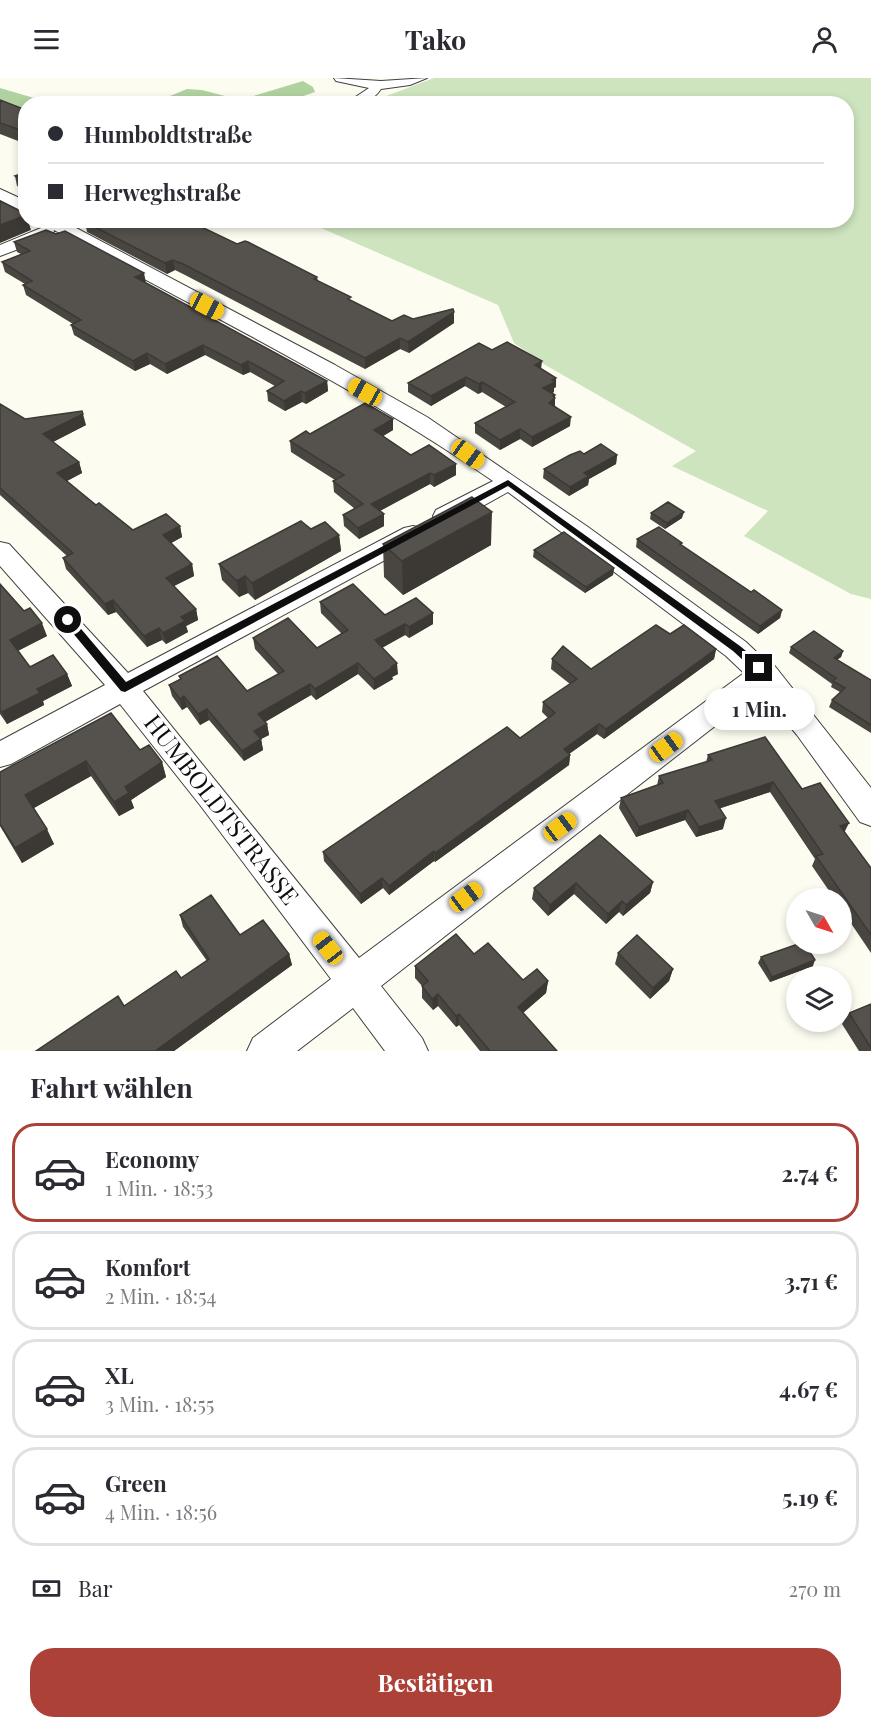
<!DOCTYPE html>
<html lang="de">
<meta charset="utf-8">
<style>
:root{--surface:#fff;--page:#f7f7f7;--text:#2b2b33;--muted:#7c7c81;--line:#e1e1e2;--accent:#ac4138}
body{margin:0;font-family:"Playfair Display",serif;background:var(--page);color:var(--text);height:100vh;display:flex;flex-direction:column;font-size:22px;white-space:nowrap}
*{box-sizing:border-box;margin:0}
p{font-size:20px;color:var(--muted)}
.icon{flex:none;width:33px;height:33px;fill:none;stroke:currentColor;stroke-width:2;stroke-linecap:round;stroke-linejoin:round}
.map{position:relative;height:973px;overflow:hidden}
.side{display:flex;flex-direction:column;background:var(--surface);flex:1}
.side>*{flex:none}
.guide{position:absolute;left:18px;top:18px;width:836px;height:132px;border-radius:24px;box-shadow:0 3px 9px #0003;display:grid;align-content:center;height:132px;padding:0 30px;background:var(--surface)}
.needle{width:39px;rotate:129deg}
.tools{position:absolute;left:786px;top:810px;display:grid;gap:12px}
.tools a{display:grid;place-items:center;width:66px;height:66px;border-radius:50%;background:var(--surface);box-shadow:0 3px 9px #0003;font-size:30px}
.end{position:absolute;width:27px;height:27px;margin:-14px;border:8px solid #0e0e0e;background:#fff;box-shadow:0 0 0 3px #fff}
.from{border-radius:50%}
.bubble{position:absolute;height:42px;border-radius:21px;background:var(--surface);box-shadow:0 3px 9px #0003;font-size:20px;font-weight:700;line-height:42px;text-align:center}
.car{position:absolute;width:18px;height:36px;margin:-18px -9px;border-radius:8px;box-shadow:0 0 4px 2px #0007;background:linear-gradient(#f5c518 24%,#345 0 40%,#f5c518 0 76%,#345 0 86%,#f5c518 0)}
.guide b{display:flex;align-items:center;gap:21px;height:57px;font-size:22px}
.guide b+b{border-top:2px solid var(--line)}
.guide i{width:15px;height:15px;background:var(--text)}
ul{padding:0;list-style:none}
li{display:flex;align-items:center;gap:18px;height:99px;margin:0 12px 9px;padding:0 18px;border:3px solid var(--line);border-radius:24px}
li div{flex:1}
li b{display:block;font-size:22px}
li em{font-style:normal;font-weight:700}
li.selected{border-color:var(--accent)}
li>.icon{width:54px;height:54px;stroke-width:1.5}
h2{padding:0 30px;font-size:27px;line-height:72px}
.pay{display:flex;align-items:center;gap:15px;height:66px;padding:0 30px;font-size:22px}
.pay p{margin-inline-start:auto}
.button{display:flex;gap:12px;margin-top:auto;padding:12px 30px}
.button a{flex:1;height:69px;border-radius:24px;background:var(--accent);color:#fff;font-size:24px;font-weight:700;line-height:69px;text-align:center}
header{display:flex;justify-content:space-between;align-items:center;height:78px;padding:0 30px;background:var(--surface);font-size:27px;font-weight:700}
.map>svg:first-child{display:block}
.green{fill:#cde4be}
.forest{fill:#b0d2a0}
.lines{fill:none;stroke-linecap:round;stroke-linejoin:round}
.street-casing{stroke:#414141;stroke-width:2}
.street{fill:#fff;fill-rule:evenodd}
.wall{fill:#494641}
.shaded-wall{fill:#3c3935}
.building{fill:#55514c;stroke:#3c3935;stroke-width:1.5}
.route{fill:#0e0e0e}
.labels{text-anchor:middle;stroke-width:6;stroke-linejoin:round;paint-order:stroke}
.near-street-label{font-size:24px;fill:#0e0e0e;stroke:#fff}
</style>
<header><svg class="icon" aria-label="menu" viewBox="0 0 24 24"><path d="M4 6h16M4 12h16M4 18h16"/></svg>Tako<svg class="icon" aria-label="person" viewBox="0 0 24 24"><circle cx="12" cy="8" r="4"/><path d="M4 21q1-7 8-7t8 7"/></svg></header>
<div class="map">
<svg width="871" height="973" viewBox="0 0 871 973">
<rect width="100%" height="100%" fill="#fdfcf1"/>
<!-- green -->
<path class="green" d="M434,0h437v521l-20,-5 -107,-58 24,-25 -96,-45 24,-15 -163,-93 -4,-5 -15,-10 -16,-38 -193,-84 541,-1v-116l-478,-1z"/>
<!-- forest -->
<path class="forest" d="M303,3l10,6 2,5 -32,11h-130l34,-14 15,1 38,10z
M0,10l51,15 -25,1 -1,9 -25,-9z"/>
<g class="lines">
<defs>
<path id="street" d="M334,0l47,3 46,-3 -17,7 -29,4c-9,13 -20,15 -36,15l24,-16 -33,-7z
M0,111l26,12v12l-26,-13z
M40,142h21l274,145 92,52 161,110 158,115 23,22 5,1 97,123v38l-11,-4 -63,-87 -37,-44 -379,295 41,52 6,13h-43l-32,-43 -56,43h-50l6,-13 78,-59 -131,-174 -80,-101 -109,60 -11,3v-26l105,-56 -105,-119v-24l9,2 119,129 276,-145 9,-2 9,2 3,6 -3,6 -279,151 216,267 385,-285 -18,-17 -218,-164 -54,30 -9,2 -9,-2 -3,-6 3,-6 57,-29c-139,-96 -291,-169 -439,-251l-1,6 -53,20v-11l41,-17 8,-1z"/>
</defs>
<!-- street casing -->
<use href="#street" class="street-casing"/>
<!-- street -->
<use href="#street" class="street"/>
</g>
<!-- wall -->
<path class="wall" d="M0,22l26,10v34l-26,-10z
M26,94v23l-3,-1 -1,-6 -5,-2 -2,-10z
M85,144l152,22 80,33 1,4 34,20 40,20 21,-2 41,4 -45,30 -9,-4 -35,20 -180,-94 -10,-5 -8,4 -80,-42z
M14,164l132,41 181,98 1,10 -22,13 -4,-2 -17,9 -17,-10 -1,-10 8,-5 -25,-14 -7,3 -38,-20 -38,19 -17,-10 -15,7 -61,-36 -3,-10 2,-1 -47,-29 -3,-10 2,-1 -20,-12 -3,-10 19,-8 -4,-2z
M492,272l50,19 14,9v9l-2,1v4l-2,1 3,2v11l15,20 -38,21 -12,-8 -20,11 -25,-17v-10l31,-16 -24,-15 -4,2 -13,-8 -34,20 -23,-14v-9z
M0,326l25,15 61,6 -33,17 26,20 3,11 -15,8 29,24 37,25 47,-4 2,11 -11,6 21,21 2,12 -20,10 22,23 2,11 -12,6 2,6 -22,12 -4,-4 -15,7 -31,-35 -8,3 -42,-46 -3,-11 4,-2 -67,-61z
M393,341v11l-10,6 28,19 45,9v11l-22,12 -4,-3 -50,27 4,3v12l-25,13 -15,-13 -1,-11 12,-6 -21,-17 -1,-11 2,-1 -44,-28 -1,-11 20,-7z
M584,376l33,1 -1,9 -27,15 -1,6 -19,11 -26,-18 1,-9z
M651,435l31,5 -17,11 -15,-10z
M311,451l28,6 2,16 -86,49 -7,-7 -9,4 -17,-17 -3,-16z
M637,461l45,4 -1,2 70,47 31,18 -2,8 -22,16 -122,-87z
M383,466l108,1 -88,50 -19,-18z
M534,472l80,18 -1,7 -28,18 -52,-36z
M0,506l47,52 -29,15 12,16 37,7 5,12 -29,15 1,4 -37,19 -7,-10z
M320,524l113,22 -24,14 -4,-3 -23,13 16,26 -6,3 1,2 -19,11 -16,-16 -42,26 -5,-5 -46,27 2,2 2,11 -8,4 2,11 -19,11 -35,-41 -9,5 -13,-18 -5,3 -10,-14 -3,-11 11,-6 -1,-3 68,15 31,-17 -23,-25 -2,-11 64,10 25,-14 -21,-21z
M670,556l46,15 -2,10 -110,80 -7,-5 -28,20 1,1 -1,10 -134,97 -1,-1 -45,34 -6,-7 -22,16 -37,-43 -1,-9 197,-114 28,-20 -6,-6 1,-10 27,-18 -19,-15 1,-10 39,10z
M791,569l52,4 -2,6 -4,3 34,20v53l-42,-26 3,-7 8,-8 -9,-5 1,-3 -43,-31z
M140,672l22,12 4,15 -35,23 3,8 -15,8 -28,-40 -57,32 20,36 -32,19 -22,-37v-54z
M708,677l94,34 42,43 27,36v85l-29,-43v-12h-8l-22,-32 3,-7 -45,-67 -50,16 3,21 -27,8 -11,-17 -49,17 -17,-29 2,-10 36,-13 2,-9 47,-14z
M600,757l53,47 -3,11 -27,23 -4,-4 -13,12 -32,-30 -26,22 -16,-17 2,-11z
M180,837l60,20 49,19 3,11 -118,86h-138l145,-73 26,-17 -24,-34z
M618,875l55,16 -4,12 -19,18 -35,-35z
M474,876l49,26 25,1 -2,12 -23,20 34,38h-77l-21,-26 -3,2 -18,-21 -5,4 -11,-12v-12l-7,-8v-12z
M761,879l52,9 -43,16 -12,-19z
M871,926v47h-12l-17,-27 7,-11z"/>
<!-- shaded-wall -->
<path class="shaded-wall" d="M26,137v5h2l3,10 -31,13v-18z
M173,182l2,10 -8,4 -2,-11z
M144,195l2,10 -11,-6z
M454,234v11l-45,30 -1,-11z
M400,260v11l-35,20v-11z
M203,267l2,10 -38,19 -2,-10z
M147,275l3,11 -15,7 -2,-10z
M248,283l2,11 -7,3 -2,-10z
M542,283l-1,9 -6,-5z
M466,299l-1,9 -34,20v-10z
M556,300v9l-2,1v4l-11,6v-10l9,-8z
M327,303l1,10 -22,13 -1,-11z
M482,304v10l-4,2 1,-10z
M301,313l1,11 -17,9 -1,-10z
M555,317v13l-6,-5 4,-7z
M83,336l3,11 -39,20 -4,-11z
M571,339l-1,9 -38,21v-10z
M393,341v11l-18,11 -1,-11z
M520,351v10l-20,11v-10z
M617,377l-1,9 -27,15 -1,6 -19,11 1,-9 14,-14z
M79,384l3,11 -21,11 -4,-11z
M456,386v11l-22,12v-12z
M430,395v11l-58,31 -1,-11z
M492,434l-1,33 -88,50 -1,-34z
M684,434l-2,6 -17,11 2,-6z
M384,436v12l-25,13 -1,-11z
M180,448l2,11 -16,9 -3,-11z
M339,457l2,16 -86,49 -3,-17z
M192,486l2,12 -26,13 -2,-11z
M614,490l-1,7 -28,18 1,-6z
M245,498l3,17 -9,4 -2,-16z
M113,522l3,12 -8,3 -3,-11z
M196,531l2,11 -12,6 2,6 -22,12 -3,-11 18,-16z
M782,532l-2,8 -22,16 2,-8z
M433,535v11l-24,14v-11z
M42,545l5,13 -32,16 -5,-12z
M405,546v11l-29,16 -1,-11z
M159,550l3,12 -15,7 -3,-11z
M716,571l-2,10 -110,80 2,-10z
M843,573l-2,6 -10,7 3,-6z
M358,585v11l-42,26 -1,-11z
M397,585l1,11 -6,3 1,2 -19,11v-11z
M67,596l5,12 -29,15 1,4 -37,19 -5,-12 35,-23z
M310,606l1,11 -51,30 -2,-11z
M184,618l3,11 -5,3 -2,-11z
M207,631l2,11 -9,5 -2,-11z
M267,646l2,11 -8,4 2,11 -19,11 -2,-10 12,-20z
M599,646l-2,10 -35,25 2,-10z
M570,677l-1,10 -134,97v-9z
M86,683l5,15 -59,33 -7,-14z
M162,684l4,15 -35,23 3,8 -15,8 -5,-14 11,-15z
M773,704l-3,10 -58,19 3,-10z
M688,732l-3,10 -49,17 3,-10z
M726,740l-3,11 -27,8 3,-10z
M849,745l-5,10 -4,-7z
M47,751l7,15 -32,19 -7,-15z
M434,773v10l-45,34v-9z
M382,800l1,10 -22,16 -1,-10z
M653,804l-3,11 -27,23 3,-11z
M576,805l-2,11 -26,22 2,-11z
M622,823l-3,11 -13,12 2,-10z
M289,876l3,11 -118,86h-19z
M815,882l-2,6 -43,16 2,-5z
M673,891l-4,12 -19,18 3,-11z
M548,903l-2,12 -29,25 1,-11z
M438,916v12l-5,4 -1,-11z
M459,936v11l-3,2v-11z"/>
<!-- building -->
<path class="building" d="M0,22l26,10v22l-26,-9z
M26,94v10l-11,-6z
M0,123l26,13v1l-26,10z
M88,142h99l50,24 8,-3 3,1 69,35 -3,2 37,18 -3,2 44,22 12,-6 9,4 40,-10 1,3 -46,30 -8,-4 -35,20 -182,-94 -10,-4 -8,3 -80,-41z
M46,152l10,4 9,-3 79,42 -9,4 192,104 -22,12 -4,-2 -17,10 -17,-10 17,-10 -36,-20 -7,4 -38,-20 -38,19 -18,-11 -14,8 -62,-36 10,-5 -58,-35 9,-4 -30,-19 28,-11 -16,-9z
M507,264l35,19 -7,4 21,13 -4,2 3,2 -12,6 12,7 -2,1 2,2 -6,5 22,14 -39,20 -12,-8 -20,11 -25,-17 40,-21 -33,-20 -3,2 -13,-7 -35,19 -23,-13 71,-40 13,7z
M365,325l28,16 -19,11 37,25 18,-10 27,19 -22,11 -4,-2 -59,31 13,10 -26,14 -15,-13 20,-11 -30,-23 11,-6 -54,-34 16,-10 4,3z
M0,326l25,15 57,-8 1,3 -40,20 36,28 -22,11 39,32 3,-2 34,27 33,-16 14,12 -17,9 29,29 -26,14 30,31 -15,8 4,4 -22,12 -4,-5 -15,8 -31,-36 -8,4 -42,-46 10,-5 -73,-65z
M601,366l16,11 -33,18 5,3 -19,11 -26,-18 26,-14 10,-4 4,3z
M472,419l20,15 -90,49 -19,-17z
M668,424l16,10 -17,11 -16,-10z
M301,443l10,8 14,-7 14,13 -87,48 -7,-7 -8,5 -18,-17z
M659,449l23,16 -2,1 71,48 3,-2 28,20 -22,16 -123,-87z
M564,454l50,36 -28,19 -52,-37z
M0,506l24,27 6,-3 12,15 -32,17 20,27 23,-12 14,19 -30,15 3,4 -38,19 -2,-2z
M353,506l32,31 31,-17 17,15 -24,14 -4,-3 -30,16 22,23 -6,4 1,1 -18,11 -16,-16 -43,26 -5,-5 -52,30 9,10 -13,7 7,8 -19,12 -35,-42 -9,5 -14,-18 -4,3 -11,-14 12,-6 -2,-3 38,-20 30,35 37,-20 -31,-33 35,-20 29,30 31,-18 -28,-28z
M656,547l14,9 14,-9 32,24 -110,80 -7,-5 -35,25 6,6 -135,98 -1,-2 -45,35 -7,-8 -22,16 -37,-42 184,-125 13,11 35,-25 -12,-11 34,-23 -25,-20 11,-13 28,23z
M814,553l29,20 -9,7 37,22v45l-39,-25 13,-12 -12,-7 3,-3 -45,-31z
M111,635l29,37 9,-5 13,17 -37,25 4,6 -15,9 -28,-41 -61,34 22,34 -32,19 -15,-24v-52z
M765,659l37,52 18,-6 29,40 -9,3 31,42v67l-55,-79 7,-2 -50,-72 -58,19 11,17 -27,9 -11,-17 -49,17 -18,-29 42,-15 -4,-7 53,-16 -4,-5z
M600,757l53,47 -27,23 -4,-4 -14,13 -32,-31 -26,22 -16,-17z
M211,817l29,40 23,-15 26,34 -134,97h-119l82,-55 6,10 52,-35 5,7 28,-19 -29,-44z
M456,856l18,20 14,-11 35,37 14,-11 11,12 -30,26 39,44h-67l-31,-37 -3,2 -18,-22 -6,5 -10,-13 6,-5 -13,-15z
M637,857l36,34 -20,19 -35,-35z
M798,866h7l10,16 -43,17 -11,-20z
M871,926v44l-22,-35z"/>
<!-- route -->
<path class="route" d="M508,402l232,166 23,19v6h-8l-22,-20 -225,-165 -383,206 -4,-1 -59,-71 2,-3h7l55,65z"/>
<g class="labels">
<!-- near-street labels -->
<g class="near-street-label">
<text transform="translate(221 732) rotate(52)" y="8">HUMBOLDTSTRASSE</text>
</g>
</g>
</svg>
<div class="tools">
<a><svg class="needle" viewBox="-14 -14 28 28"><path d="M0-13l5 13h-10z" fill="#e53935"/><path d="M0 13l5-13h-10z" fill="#7c7c81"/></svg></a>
<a><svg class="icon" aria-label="layers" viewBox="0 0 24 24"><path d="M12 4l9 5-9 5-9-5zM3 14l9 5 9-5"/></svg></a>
</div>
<i class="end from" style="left:68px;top:542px"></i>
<i class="end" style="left:759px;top:590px"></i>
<div class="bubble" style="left:704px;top:610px;width:111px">1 Min.</div>
<i class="car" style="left:207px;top:228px;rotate:118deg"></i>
<i class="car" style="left:365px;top:314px;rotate:299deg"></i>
<i class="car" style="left:468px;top:376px;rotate:126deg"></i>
<i class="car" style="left:666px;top:669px;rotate:54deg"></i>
<i class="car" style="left:560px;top:749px;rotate:53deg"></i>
<i class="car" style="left:466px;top:819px;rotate:53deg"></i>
<i class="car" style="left:328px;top:870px;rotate:322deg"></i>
<div class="guide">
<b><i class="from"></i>Humboldtstraße</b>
<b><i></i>Herweghstraße</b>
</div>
</div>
<section class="side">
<h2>Fahrt wählen</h2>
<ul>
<li class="selected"><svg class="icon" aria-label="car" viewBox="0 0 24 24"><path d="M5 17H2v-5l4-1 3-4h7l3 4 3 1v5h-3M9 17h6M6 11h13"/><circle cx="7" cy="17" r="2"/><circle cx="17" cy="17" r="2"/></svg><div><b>Economy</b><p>1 Min. · 18:53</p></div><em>2.74 €</em></li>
<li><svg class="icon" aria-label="car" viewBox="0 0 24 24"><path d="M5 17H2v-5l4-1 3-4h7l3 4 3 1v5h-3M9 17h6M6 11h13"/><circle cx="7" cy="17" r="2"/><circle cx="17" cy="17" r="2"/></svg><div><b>Komfort</b><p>2 Min. · 18:54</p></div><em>3.71 €</em></li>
<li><svg class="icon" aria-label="car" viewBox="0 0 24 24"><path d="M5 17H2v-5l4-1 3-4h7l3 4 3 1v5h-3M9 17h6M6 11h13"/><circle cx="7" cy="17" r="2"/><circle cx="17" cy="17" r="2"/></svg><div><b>XL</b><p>3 Min. · 18:55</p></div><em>4.67 €</em></li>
<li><svg class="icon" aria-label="car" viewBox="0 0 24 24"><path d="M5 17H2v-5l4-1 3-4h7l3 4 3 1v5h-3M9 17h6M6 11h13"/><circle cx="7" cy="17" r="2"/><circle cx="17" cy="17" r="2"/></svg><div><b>Green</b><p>4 Min. · 18:56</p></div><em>5.19 €</em></li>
</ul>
<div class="pay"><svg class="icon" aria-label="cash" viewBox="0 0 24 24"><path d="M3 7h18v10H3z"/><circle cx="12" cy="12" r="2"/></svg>Bar<p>270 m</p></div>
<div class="button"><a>Bestätigen</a></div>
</section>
